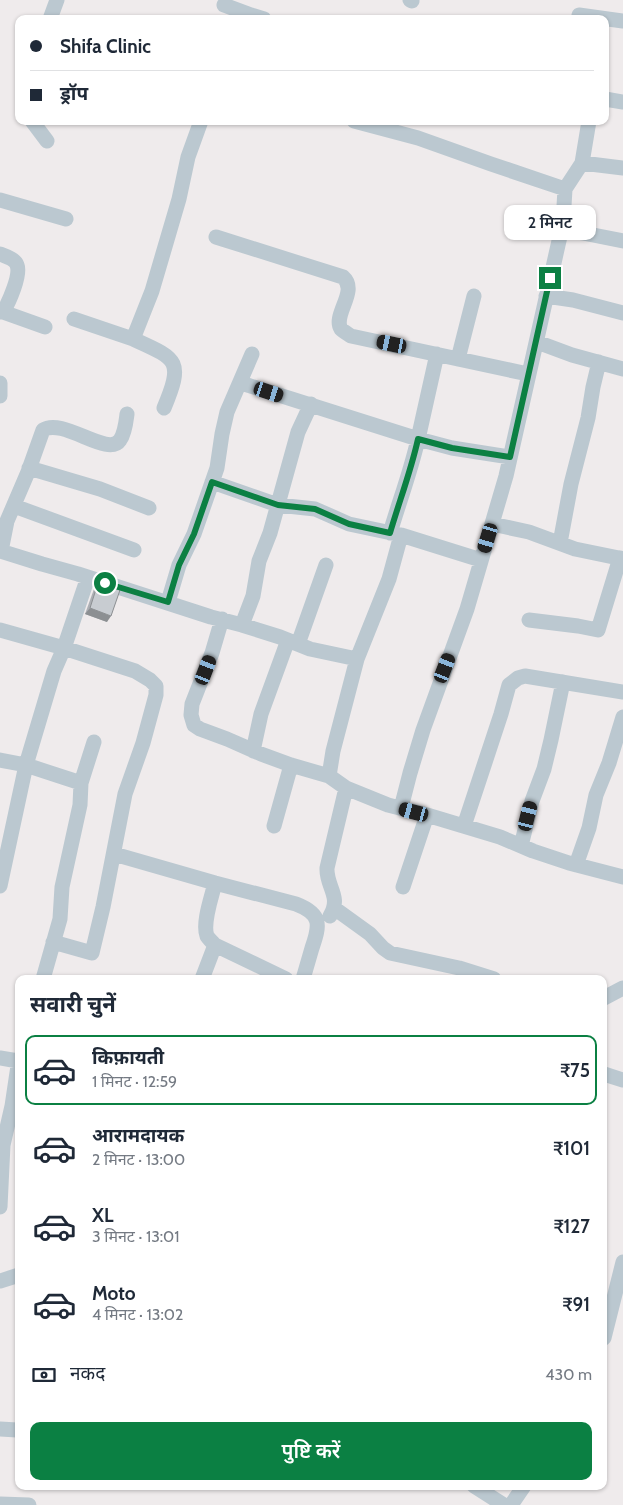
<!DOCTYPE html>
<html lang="hi">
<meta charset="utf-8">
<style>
:root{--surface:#fff;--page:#f6f6f7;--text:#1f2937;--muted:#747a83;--line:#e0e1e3;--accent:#0b8043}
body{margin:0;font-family:Cabin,"Noto Sans Devanagari",sans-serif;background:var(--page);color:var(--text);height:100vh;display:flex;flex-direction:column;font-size:19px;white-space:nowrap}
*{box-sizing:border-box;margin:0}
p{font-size:16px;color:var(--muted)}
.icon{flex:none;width:28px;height:28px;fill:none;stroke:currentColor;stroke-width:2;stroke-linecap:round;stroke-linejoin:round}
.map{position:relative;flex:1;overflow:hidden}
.side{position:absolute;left:15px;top:975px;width:592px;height:515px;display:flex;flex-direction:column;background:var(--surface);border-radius:10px;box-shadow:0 1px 4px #0004}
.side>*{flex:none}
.hud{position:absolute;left:15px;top:15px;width:594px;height:110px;border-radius:10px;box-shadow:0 1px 4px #0004;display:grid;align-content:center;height:110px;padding:0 15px;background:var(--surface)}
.end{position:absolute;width:22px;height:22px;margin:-11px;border:6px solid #0b8043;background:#fff;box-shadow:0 0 0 2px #fff}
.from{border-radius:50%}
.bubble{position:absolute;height:35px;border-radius:10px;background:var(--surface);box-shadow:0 1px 4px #0004;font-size:16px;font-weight:600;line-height:35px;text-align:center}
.car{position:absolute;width:15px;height:30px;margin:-15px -8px;border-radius:6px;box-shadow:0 0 4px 1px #0007;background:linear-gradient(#222 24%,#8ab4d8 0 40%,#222 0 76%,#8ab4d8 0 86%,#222 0)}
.hud b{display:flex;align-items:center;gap:18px;height:48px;font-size:19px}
.hud b+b{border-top:1px solid var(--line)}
.hud i{width:12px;height:12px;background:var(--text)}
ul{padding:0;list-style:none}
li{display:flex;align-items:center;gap:15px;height:70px;margin:0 10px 8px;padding:0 5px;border:2px solid transparent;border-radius:10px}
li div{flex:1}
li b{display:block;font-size:19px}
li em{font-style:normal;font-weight:600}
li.current{border-color:var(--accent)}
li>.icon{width:45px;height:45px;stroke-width:1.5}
h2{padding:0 15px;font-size:22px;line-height:60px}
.pay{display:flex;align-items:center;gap:12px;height:55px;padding:0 15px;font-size:19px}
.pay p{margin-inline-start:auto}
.button{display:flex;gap:10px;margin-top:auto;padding:10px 15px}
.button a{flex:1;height:58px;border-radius:10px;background:var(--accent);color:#fff;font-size:20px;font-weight:600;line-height:58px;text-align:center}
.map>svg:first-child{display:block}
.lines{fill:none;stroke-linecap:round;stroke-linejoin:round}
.minor{stroke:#bbc8d0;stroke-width:15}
.wall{fill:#acafb4}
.shaded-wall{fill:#8c8f92}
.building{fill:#c8ccd1;stroke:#8c8f92}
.route{stroke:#0b8043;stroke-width:6}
</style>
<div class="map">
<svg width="623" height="1505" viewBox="0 0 623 1505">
<rect width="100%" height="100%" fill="#efebec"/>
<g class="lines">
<!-- minor -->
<path class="minor" d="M410,0l2,1
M224,5l27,10 13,4
M579,15l44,6
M50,19l7,-19
M605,99l18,3
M32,121l15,20
M354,121l64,17 73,26 74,25
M582,163l41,5
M0,200l66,19
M563,223l20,10 40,8
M216,237l127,40c16,14 -11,38 -2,52 2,2 7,5 10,7l177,38
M0,254c5,2 15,5 17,11 4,10 -8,37 -14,47h-3
M546,296l27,4 50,13
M3,312l42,15
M74,319l59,20
M537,342l35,13 51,14
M437,354l-19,85 34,9 58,9
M458,359l16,-63
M0,383v13
M241,383l177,56c-7,32 -19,63 -28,94
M164,408c20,-48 13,-49 -31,-69l19,-48 27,-92 9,-42 13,-36
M29,468l71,21 49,19
M212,482l66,23 37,4 34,15 52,11 80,25
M14,506l120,44
M492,524l37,8 46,17 48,10
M560,543l11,-59 17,-66 5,-31 6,-25
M0,551l42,13 36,10 133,43 31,8 38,12 30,12 47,10 -24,92 -4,25 17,12 42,17 39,10 73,22 33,14 36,12 54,14
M1,551l6,-30 21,-49 15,-42c20,-13 65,28 77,10 5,-7 6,-18 7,-26
M168,602l11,-37 15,-31 23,-66 5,-34 5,-22 25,-58
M222,619l-10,34 -20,51 -1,11 3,10 6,4 27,10 34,15 30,11 38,11
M529,620l49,6 20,4 22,-72
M242,625l11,-29 6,-35 11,-28 28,-101 13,-28
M0,630l64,18 71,23 15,9 6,6v9l-13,48 -18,51 -22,113 -11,46 -39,-11
M298,644l28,-79
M357,659l32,-80 12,-44
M253,751l8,-37 27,-74
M0,760l26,5 55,18 -1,22 -18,82 -2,32 -17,60
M81,783l13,-41
M401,808l9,-35 13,-43 44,-121 39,-133 57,-253 2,-34 17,-26 7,-42
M274,826l17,-61
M464,826l37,-112 8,-29 9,-7 7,-2 98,16
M521,846l11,-45 12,-32 7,-29 12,-58
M114,854l101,29 81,21c26,10 24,21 16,44 -3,10 -6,21 -9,31
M576,865l13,-37 7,-33 13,-32 14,-46
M215,883c-3,13 -13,40 -8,53 2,3 5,6 8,9l71,34
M0,886l26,-121 28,-94 10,-23 24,-71
M403,887l24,-72
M334,908l36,26 13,14 7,5 69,15 35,11
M330,916c12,-20 -4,-29 -3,-48l19,-80
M202,979l13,-34
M604,998l19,-10
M0,1058l18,3
M604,1074l19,6
M0,1207l3,-62 9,-39 7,-47
M0,1281l19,-6
M604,1338l19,-76
M0,1429l17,1
M474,1486l30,19
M0,1504l29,1
M511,1505l13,-19"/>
</g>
<!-- wall -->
<path class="wall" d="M98,583l9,39 -22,-8 9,-25z"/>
<!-- shaded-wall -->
<path class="shaded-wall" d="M90,608l21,8 -4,6 -22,-8z"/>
<!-- building -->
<path class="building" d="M98,583l22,7 -9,26 -21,-8z"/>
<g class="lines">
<!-- route -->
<path class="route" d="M105,583l63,19 11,-37 15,-31 18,-52 66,23 37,4 34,15 41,9c9,-31 21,-62 28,-94l34,9 58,9 40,-179"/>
</g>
</svg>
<i class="end from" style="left:105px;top:583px"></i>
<i class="end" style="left:550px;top:278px"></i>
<div class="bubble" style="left:504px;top:205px;width:92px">2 मिनट</div>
<i class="car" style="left:392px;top:344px;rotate:282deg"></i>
<i class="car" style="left:269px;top:392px;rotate:108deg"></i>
<i class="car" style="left:488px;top:538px;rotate:197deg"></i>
<i class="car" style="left:445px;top:668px;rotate:21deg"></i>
<i class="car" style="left:206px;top:670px;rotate:21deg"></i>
<i class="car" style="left:414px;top:812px;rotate:285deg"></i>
<i class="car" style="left:528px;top:816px;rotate:14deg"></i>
<div class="hud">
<b><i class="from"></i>Shifa Clinic</b>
<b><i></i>ड्रॉप</b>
</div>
<section class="side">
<h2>सवारी चुनें</h2>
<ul>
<li class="current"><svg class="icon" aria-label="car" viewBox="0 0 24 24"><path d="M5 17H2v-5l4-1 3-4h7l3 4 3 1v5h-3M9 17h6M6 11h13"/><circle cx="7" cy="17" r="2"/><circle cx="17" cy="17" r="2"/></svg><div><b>किफ़ायती</b><p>1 मिनट · 12:59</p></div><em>₹75</em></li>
<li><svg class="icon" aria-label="car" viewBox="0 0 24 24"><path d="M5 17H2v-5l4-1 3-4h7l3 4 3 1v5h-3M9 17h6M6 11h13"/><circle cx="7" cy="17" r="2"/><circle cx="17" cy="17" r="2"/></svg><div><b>आरामदायक</b><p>2 मिनट · 13:00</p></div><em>₹101</em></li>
<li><svg class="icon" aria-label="car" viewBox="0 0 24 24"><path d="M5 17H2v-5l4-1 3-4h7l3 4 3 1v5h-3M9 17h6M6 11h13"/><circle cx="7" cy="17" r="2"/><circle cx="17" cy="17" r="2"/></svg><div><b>XL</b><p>3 मिनट · 13:01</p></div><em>₹127</em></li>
<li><svg class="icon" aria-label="car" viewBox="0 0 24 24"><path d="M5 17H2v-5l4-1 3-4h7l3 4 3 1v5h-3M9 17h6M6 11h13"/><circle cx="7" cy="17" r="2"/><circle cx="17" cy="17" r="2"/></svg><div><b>Moto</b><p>4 मिनट · 13:02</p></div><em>₹91</em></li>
</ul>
<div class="pay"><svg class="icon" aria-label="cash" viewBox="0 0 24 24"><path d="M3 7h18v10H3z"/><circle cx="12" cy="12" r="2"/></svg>नकद<p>430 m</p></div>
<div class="button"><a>पुष्टि करें</a></div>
</section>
</div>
